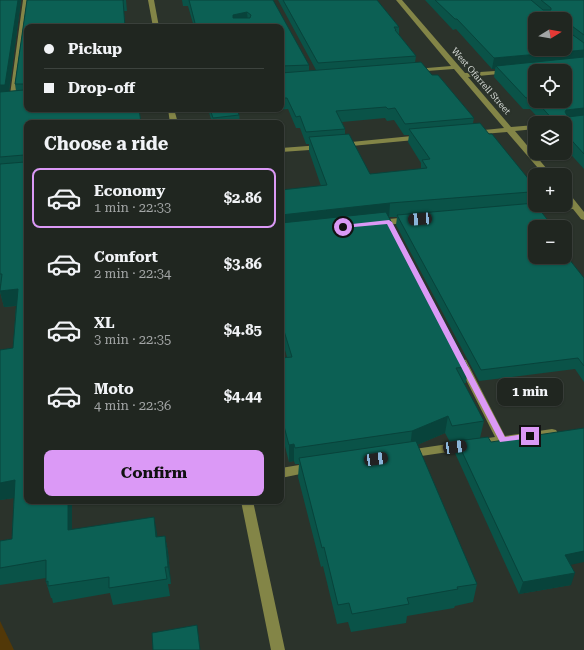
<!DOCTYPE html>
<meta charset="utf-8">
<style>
:root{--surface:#202620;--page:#282e29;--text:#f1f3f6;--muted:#a2a5a5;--line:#3d433e;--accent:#db99f6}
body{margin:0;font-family:"Roboto Serif",serif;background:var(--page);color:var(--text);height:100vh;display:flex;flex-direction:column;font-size:15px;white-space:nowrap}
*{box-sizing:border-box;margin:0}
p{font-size:13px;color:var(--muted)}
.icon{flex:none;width:22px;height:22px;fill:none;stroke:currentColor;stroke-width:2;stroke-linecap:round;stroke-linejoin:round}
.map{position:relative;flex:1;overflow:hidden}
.sheet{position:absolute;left:24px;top:120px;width:260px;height:384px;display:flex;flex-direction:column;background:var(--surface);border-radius:8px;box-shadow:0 1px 3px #0004,0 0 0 1px var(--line)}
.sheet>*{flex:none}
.banner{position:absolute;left:24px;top:24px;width:260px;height:88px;border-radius:8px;box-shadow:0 1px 3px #0004,0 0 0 1px var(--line);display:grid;align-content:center;height:88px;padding:0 20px;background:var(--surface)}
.needle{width:26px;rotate:79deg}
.controls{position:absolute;left:528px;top:12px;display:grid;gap:8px}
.controls a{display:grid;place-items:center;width:44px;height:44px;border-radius:8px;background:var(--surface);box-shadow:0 1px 3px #0004,0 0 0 1px var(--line);font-size:20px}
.end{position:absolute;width:18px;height:18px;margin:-9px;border:5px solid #db99f6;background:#111;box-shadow:0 0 0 2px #111}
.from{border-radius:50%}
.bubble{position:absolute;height:28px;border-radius:8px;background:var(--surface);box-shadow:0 1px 3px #0004,0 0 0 1px var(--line);font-size:13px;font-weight:700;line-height:28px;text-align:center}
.car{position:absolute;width:12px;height:24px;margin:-12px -6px;border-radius:5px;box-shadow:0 0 3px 1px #0007;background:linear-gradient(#222 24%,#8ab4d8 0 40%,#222 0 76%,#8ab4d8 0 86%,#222 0)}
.banner b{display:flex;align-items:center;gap:14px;height:38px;font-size:15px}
.banner b+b{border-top:1px solid var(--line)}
.banner i{width:10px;height:10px;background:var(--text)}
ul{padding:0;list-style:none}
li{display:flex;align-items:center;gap:12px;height:60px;margin:0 8px 6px;padding:0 12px;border:2px solid transparent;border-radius:8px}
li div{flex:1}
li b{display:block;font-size:15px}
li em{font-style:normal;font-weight:700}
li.current{border-color:var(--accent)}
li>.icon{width:36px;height:36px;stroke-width:1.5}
h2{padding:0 20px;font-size:18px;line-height:48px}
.primary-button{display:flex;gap:8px;margin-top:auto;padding:8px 20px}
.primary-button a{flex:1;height:46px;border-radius:8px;background:var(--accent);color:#111;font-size:16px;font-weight:700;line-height:46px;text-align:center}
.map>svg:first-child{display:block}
.green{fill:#523808}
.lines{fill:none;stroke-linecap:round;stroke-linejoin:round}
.minor{fill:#838547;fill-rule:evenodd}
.wall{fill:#0a5348;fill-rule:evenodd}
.shaded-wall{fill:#08433b}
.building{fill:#0c6054;stroke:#08433b;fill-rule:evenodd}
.route{fill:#db99f6}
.labels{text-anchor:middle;stroke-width:4;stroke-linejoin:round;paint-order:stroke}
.far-street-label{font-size:9px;fill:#d3d8d3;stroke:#2b332b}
</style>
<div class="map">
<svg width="584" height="650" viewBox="0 0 584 650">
<rect width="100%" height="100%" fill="#2b332b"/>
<!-- green -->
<path class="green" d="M0,621l14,29h-14z"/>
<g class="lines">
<!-- minor -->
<path class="minor" d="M23,0h6l-14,102 -3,2 -3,-2z
M148,0h6l5,27h-6z
M396,0h6l63,73 46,-3v2l-2,1 -41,4 43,50 24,-2v4l-20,2 37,44h-8l-37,-43 -36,3 -1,-2 4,-2 30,-3 -50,-59 -41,3 -1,-1 3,-2 36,-3z
M168,109h6l4,14h-8z
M422,135l4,2 -1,2 -84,8 -4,-2 4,-2z
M321,145h3v4l-43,3v-4z
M565,192h3l16,20v8l-3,-1 -8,-10 -47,5 -4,-3 4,-3 43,-4 -4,-5z
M410,217l3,1 1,2 -1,2 -35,4 -4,-3 4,-3z
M462,359l4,1 1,2 38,74 47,-7 4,1 2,3 -2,3 -148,22 -4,-1 -2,-3 2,-3 4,-1 87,-13 -38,-75 1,-2z
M311,463l4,2 2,3 -2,3 -34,7v-10z
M241,501h12l32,149h-14z"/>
</g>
<!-- wall -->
<path class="wall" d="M0,0h21l-12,92 7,-1 -1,-7 12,-84h99l1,11h-3l-97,112v378h45v28l85,8 8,-1 3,16 3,32h-3l2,12 -57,9 -3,-12 -57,10 -1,-5h-1l-5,-16v-4l-46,7v-44l12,-2 2,-41 -14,2v-150l13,-2 3,-42 -12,1 -4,-15 1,-8h-1z
M182,0h91l36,65v6l7,-1 -38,-70h99l22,27v8l17,21 -1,7 17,12 42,43 -1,5 62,64v9l-1,8 1,23 49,51v104l-9,-13 -96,12 -83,-156 1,-8h-8l79,150 -2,16h-2l20,38 -4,17 -30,4 -5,-9 -28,12 60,139 -4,18 -18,4 -1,2 -47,8 -1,7 -55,9 -3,-10 -11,2 -14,-58 -2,1 -23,-90 1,-13h-4l-1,-3 -5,1 -8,-31v-73l6,-1 -6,-21v-146l40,-4 -12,-35v-7h-3l-6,-16h-4l-8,-19 -49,4 1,10h-28l-4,-14h73v-82h-87l-6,-21h-5zM385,118l2,3 7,-1 10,15h5l-1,7 13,21v6l-51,5 -25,-40v-5l-3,-7z
M425,0h159v169l-19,-21v-25h-22l-13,-14h-7l-29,-32 1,-8h-3l-36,-40 -3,1zM535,71l30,30h-30z
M457,441l34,1 79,123 1,20 -52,9 -64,-141z"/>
<!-- shaded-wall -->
<path class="shaded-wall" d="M18,0h3l-13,98 -8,1v-14z
M247,12l1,11 -15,-5v-3z
M566,23h2l-2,10z
M584,50v11l-88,5 -1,3h-3l2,-11z
M584,108v12l-20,2 1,-10 1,-2z
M390,203l-1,15 -108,11v-14z
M18,289l4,16 -18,2 -4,-16z
M448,416l-3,17 -35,15 2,-17z
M294,444v17l-5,1v-17z
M15,480l5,17 -20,3v-17z
M68,501h4v46l-4,-17z
M154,517l3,16 2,21 -3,-17z
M165,536l3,16 3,32 -3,-17z
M584,551v11l-23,5 4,-12z
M575,573l-4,12 -52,9 4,-12z"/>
<!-- building -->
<path class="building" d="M0,0h18l-13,85h-5z
M27,0h97h-1l2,27h-98v82h112l2,14h-114v378h41v29l86,-13 2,20 9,-1 3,31h-3l2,12 -58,9v-11l-61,9v-5l-2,1v-22l-46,8v-27l12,-2 3,-59 -15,3v-133l13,-2 5,-59 -18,2 2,-17h-2v-110l25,-2v-5l-1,-2 -24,2v-65l24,-2 1,-6h-10z
M189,0h84l36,65 -28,1v-39h-85zM247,12l4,3 -1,3h-17v-3z
M283,0h94l22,27h-5l2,3h-1l21,26 -98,7z
M435,0h96l12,10h8v-2l-10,-8h43v35l-16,-12h-2v7l18,13v7l-90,8 -37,-39h-2zM535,19h30v30h-30z
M584,57v51l-18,2 -1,2 3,5 16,-2v39l-19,-21v-10h-9l-20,-22h29v-30h-30v29l-3,-3 -6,1 -30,-32z
M421,62l11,13h6l36,43 -69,6 -10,-16 -7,1 -2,-2 -50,4 9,18 -39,3 -6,-16 -4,1 -9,-19h-6v-25z
M210,109h27l2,6 -26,3z
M480,123l9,11h3l43,53v2l-7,1 2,2 -140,11 -109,12v-25l46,-5 -18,-48 40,-3 21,40 57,-6 -5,-8 8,-1 -21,-30z
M535,203v2h1l17,22h-18v30h30v-3l19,24v88l-6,-8 -97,12 -84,-155z
M386,212l82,155 -12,1 28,53 -32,5 -4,-10 -36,15 -117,17 -1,-4 -5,1 -8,-30v-57l11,-1 -11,-36v-98z
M584,428v123l-19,4 10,18 -52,9 -66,-141 31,-4 3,5z
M416,441l61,143 -20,3 1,2 -51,9 2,6 -57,10 -3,-11 -11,2 -14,-58 -2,1 -23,-90z
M197,625l3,25h-47l-1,-17z"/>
<!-- route -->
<path class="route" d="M389,220l3,2 113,215 25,-4 3,3 -1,2 -32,4 -113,-218 -44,4 -3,-1 3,-2z"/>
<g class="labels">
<!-- far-street labels -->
<g class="far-street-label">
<text transform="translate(481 81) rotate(49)" y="3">West Ofarrell Street</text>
</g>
</g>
</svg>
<div class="controls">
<a><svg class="needle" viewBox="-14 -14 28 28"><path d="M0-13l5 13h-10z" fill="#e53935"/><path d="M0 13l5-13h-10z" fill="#a2a5a5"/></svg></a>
<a><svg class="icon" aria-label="locate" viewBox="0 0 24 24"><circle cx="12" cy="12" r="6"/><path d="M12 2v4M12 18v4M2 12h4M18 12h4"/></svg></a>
<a><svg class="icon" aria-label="layers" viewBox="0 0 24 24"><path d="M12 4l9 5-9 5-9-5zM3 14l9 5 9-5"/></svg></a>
<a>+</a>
<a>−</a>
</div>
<i class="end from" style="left:343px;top:227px"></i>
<i class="end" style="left:530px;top:436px"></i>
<div class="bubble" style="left:497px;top:378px;width:66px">1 min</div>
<i class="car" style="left:420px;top:219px;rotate:266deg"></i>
<i class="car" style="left:455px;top:447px;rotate:82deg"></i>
<i class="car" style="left:376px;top:459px;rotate:82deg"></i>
<div class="banner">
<b><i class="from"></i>Pickup</b>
<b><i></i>Drop-off</b>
</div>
<section class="sheet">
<h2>Choose a ride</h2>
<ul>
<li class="current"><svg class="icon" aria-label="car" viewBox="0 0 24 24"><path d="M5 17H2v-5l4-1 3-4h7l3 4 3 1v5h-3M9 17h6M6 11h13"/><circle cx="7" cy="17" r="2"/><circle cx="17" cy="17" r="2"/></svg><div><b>Economy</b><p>1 min · 22:33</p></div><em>$2.86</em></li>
<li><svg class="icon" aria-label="car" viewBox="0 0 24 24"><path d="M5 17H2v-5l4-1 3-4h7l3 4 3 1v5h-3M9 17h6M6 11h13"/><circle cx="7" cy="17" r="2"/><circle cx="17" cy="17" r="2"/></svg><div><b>Comfort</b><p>2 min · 22:34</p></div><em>$3.86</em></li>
<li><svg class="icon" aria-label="car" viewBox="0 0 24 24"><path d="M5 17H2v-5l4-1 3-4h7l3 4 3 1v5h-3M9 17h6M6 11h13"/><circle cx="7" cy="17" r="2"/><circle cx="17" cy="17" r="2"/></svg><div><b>XL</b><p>3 min · 22:35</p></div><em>$4.85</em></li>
<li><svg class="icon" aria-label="car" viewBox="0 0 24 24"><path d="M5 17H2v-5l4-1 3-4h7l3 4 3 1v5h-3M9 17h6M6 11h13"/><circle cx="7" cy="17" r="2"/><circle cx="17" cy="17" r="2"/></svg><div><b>Moto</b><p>4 min · 22:36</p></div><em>$4.44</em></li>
</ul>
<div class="primary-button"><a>Confirm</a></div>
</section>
</div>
